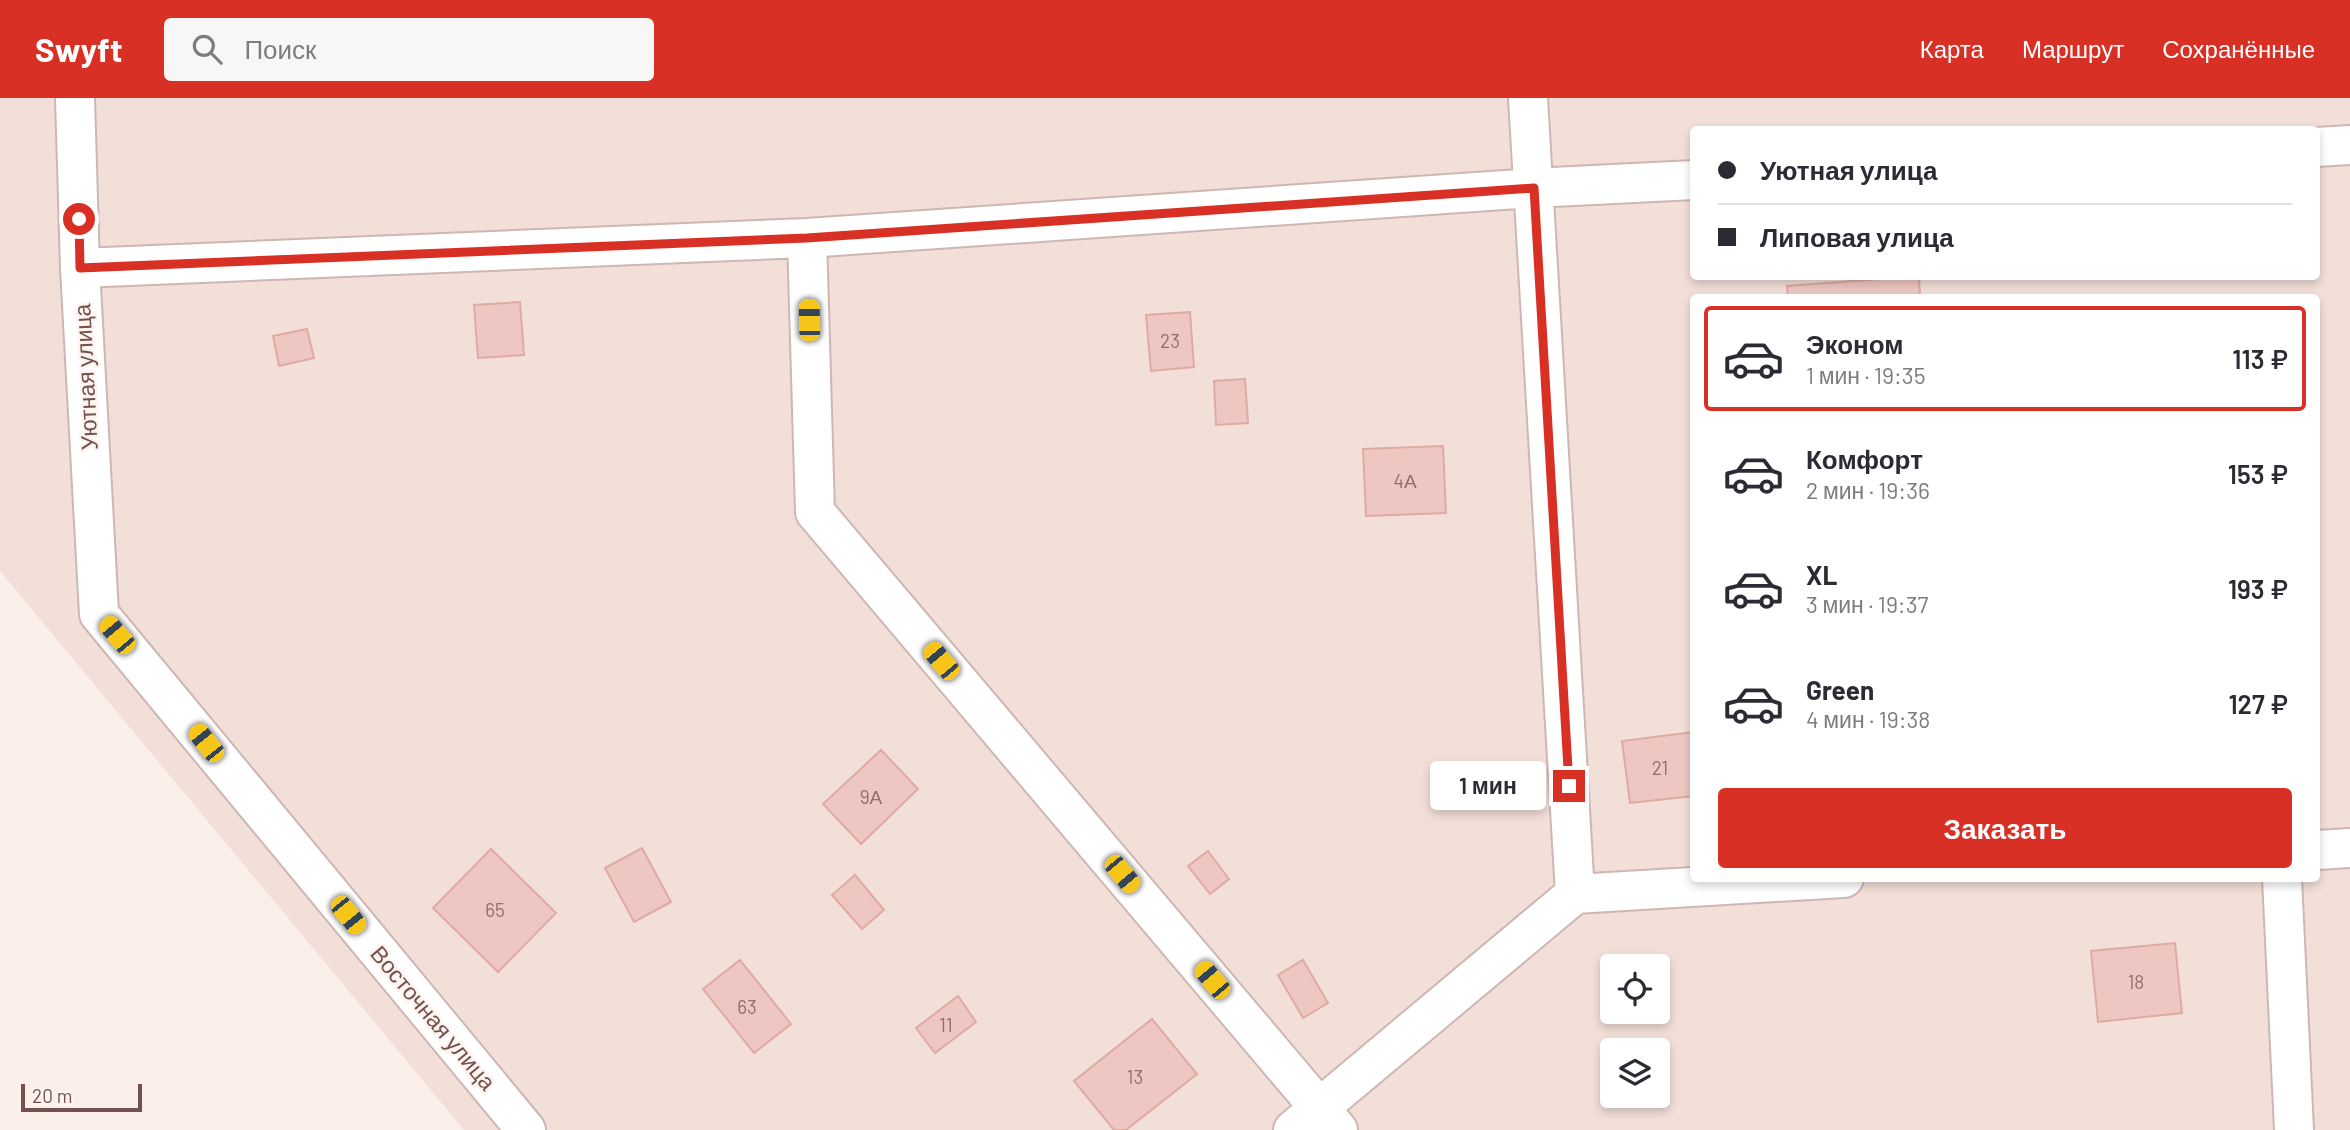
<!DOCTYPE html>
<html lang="ru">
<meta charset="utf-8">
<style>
:root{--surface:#fff;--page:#f7f7f7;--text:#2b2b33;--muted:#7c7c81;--line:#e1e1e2;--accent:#d93025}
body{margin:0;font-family:Barlow,sans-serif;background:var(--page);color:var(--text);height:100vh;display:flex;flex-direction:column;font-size:26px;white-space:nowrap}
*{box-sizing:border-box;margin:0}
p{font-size:23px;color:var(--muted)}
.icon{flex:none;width:38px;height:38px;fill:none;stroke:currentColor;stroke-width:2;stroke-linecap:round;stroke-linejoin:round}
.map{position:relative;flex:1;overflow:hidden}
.details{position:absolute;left:1690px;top:196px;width:630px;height:588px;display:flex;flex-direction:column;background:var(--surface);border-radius:7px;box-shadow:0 4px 10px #0003}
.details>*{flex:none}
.hud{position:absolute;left:1690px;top:28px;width:630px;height:154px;border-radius:7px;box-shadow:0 4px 10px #0003;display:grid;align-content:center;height:154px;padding:0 28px;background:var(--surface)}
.controls{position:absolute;left:1600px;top:856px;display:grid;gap:14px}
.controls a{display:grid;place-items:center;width:70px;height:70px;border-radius:7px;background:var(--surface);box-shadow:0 4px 10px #0003;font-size:35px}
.scale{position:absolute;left:21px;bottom:18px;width:121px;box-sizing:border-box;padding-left:7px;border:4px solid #74514e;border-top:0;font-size:19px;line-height:24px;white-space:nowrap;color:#74514e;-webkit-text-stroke:5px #fef4ef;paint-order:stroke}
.end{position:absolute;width:32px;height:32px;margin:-16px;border:9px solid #d93025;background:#fff;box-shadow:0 0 0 4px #fff}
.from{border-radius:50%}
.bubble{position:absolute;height:49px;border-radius:7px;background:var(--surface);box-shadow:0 4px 10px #0003;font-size:23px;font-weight:600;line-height:49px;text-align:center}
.car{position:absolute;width:21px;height:42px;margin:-21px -10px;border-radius:9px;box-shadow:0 0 5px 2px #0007;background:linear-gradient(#f5c518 24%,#345 0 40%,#f5c518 0 76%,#345 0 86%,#f5c518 0)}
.hud b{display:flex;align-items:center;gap:24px;height:66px;font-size:26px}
.hud b+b{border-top:2px solid var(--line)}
.hud i{width:18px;height:18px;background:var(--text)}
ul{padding:12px 0 0;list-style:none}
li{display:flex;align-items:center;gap:21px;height:105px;margin:0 14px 10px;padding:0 14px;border:4px solid transparent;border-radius:7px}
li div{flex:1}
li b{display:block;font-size:26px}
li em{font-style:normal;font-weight:600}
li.selected{border-color:var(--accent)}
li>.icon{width:63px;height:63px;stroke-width:1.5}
.cta{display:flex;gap:14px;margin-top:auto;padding:14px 28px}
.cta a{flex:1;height:80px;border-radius:7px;background:var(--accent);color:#fff;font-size:28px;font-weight:600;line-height:80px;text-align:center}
header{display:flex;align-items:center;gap:42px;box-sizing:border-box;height:98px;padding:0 35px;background:var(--accent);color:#fff}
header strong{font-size:33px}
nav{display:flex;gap:38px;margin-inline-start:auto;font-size:24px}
.search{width:490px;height:63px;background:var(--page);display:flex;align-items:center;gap:18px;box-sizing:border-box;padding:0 24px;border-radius:7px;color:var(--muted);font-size:26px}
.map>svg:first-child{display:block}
.residential{fill:#f2dfd8;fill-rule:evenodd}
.building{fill:#eec7c2;stroke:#e0aaa4;stroke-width:2}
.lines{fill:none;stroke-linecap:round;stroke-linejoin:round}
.street-casing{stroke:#ceb7b2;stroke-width:42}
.street{stroke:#fff;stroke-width:38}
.route{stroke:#d93025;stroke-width:9}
.labels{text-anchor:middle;stroke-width:5;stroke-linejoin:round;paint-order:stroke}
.number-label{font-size:19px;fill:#926e6b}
.street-label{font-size:23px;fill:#74514e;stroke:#fef4ef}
</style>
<header>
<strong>Swyft</strong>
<div class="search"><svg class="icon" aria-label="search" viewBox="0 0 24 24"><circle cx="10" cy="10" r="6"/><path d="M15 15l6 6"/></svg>Поиск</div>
<nav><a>Карта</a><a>Маршрут</a><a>Сохранённые</a></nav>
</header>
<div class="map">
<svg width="2350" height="1032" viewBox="0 0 2350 1032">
<rect width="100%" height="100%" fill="#fbefe9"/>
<!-- residential -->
<path class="residential" d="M0,0h2350v1032h-1886l-464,-559zM1694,32h623v146h-623zM1694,200h623v580h-623zM1612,868h45v46h-45zM1612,952h45v46h-45z"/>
<!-- building -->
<path class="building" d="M1919,178l1,22h-132l-1,-12z
M520,204l4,53 -46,3 -4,-53z
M1190,214l4,55 -43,4 -5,-56z
M307,231l7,29 -35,8 -6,-30z
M1245,281l3,44 -32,2 -2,-44z
M1443,348l3,67 -80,3 -3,-67z
M1694,634v64l-64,7 -8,-62z
M881,652l37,39 -57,55 -38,-40z
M642,750l29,54 -37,20 -29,-54z
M491,751l65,64 -58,59 -65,-64z
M1208,753l21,28 -19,15 -22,-28z
M855,777l29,35 -22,19 -30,-34z
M2175,845l7,70 -84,9 -7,-71z
M740,862l51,64 -37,29 -51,-64z
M1303,862l25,43 -25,15 -25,-43z
M958,898l18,26 -41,31 -19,-25z
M1152,921l45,55 -71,56h-12l-40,-49z"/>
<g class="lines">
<defs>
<path id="street" d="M75,0l5,170 19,346 427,516
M1528,0l47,796
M2317,49l33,-2
M807,140l8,274 523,618
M80,170l727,-30 726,-50 161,-8
M2317,752l33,-2
M2282,780l12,252
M1575,796l269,-16
M1293,1032l282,-236"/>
</defs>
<!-- street casing -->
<use href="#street" class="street-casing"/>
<!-- street -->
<use href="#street" class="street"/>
</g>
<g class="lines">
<!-- route -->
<path class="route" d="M79,121l1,49 727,-30 727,-50 35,598"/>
</g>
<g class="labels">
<!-- number labels -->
<g class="number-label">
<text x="1170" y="250">23</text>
<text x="1405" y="390">4А</text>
<text x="1660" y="677">21</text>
<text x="871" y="706">9А</text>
<text x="495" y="819">65</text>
<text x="2136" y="891">18</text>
<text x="747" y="916">63</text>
<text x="946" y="934">11</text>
<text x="1135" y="986">13</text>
</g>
<!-- street labels -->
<g class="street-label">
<text transform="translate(86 279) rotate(-93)" y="8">Уютная улица</text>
<text transform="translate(433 920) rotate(50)" y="8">Восточная улица</text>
</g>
</g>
</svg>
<div class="controls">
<a><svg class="icon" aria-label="locate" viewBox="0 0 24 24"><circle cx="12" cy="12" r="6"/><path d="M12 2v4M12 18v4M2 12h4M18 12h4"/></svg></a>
<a><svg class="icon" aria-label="layers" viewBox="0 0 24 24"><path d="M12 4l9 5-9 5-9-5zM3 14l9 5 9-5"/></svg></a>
</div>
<div class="scale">20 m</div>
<i class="end from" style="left:79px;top:121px"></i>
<i class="end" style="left:1569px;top:688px"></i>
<div class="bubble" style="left:1430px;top:663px;width:116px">1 мин</div>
<i class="car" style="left:809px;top:222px;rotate:359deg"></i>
<i class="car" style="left:117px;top:537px;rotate:320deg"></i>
<i class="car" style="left:941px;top:563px;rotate:320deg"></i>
<i class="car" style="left:206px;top:645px;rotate:321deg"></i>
<i class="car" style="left:1122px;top:776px;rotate:140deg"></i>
<i class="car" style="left:348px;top:817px;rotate:141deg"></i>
<i class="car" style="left:1212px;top:882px;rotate:320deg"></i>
<div class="hud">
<b><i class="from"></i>Уютная улица</b>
<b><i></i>Липовая улица</b>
</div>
<section class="details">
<ul>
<li class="selected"><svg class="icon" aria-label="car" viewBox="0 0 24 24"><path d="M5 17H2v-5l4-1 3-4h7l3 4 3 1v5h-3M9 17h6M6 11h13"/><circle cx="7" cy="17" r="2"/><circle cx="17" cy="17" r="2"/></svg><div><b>Эконом</b><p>1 мин · 19:35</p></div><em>113 ₽</em></li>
<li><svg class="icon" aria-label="car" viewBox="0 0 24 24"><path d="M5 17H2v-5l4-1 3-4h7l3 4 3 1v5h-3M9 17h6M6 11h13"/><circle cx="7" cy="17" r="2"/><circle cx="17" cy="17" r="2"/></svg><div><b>Комфорт</b><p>2 мин · 19:36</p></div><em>153 ₽</em></li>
<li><svg class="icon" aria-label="car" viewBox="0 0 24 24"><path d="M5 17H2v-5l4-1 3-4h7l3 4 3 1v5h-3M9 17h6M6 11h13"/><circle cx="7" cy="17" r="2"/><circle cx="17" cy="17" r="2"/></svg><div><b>XL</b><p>3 мин · 19:37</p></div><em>193 ₽</em></li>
<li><svg class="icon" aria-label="car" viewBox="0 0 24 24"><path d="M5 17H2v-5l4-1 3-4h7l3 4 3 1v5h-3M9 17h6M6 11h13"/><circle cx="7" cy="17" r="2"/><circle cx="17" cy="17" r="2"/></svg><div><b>Green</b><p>4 мин · 19:38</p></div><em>127 ₽</em></li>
</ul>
<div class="cta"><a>Заказать</a></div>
</section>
</div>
